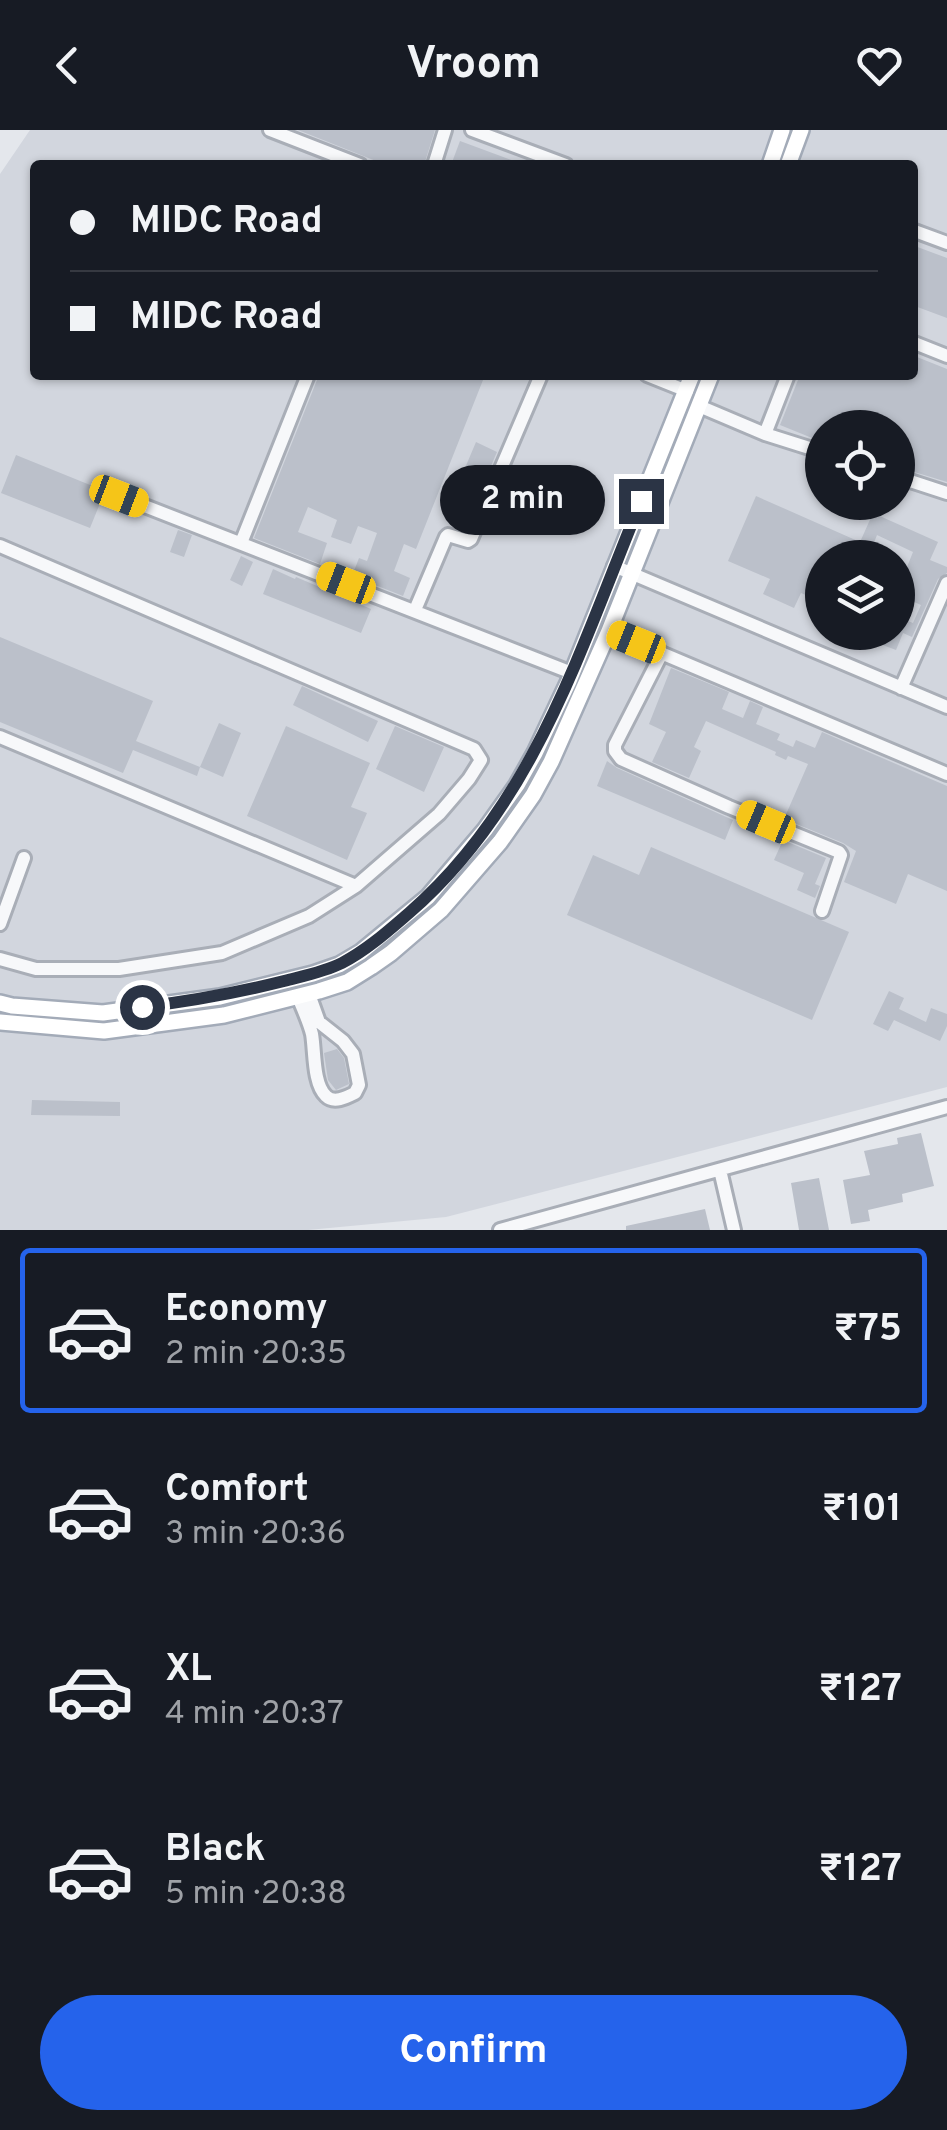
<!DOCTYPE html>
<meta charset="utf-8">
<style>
:root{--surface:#171b24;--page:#242831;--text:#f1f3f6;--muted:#9ea1a6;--line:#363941;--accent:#2563eb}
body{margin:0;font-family:Overpass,sans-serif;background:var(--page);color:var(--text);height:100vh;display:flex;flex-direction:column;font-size:38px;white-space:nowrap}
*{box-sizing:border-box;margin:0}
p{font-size:32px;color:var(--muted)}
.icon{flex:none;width:55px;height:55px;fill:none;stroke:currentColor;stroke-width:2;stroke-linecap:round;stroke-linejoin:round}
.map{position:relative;height:1100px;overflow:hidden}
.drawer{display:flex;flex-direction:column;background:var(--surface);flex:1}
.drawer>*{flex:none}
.hud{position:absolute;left:30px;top:30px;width:888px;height:220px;border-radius:10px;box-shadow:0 2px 8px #0004;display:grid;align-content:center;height:220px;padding:0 40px;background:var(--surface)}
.buttons{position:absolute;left:805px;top:280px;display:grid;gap:20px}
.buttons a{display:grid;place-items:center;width:110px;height:110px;border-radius:50%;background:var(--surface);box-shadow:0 2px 8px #0004;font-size:50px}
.end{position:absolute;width:45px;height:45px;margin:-22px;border:12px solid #2b3445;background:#fff;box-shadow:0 0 0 5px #fff}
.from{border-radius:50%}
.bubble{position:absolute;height:70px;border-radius:35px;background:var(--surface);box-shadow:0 2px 8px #0004;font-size:32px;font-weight:700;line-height:70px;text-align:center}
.car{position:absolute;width:30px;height:60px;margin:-30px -15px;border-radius:12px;box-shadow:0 0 8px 2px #0007;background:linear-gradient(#f5c518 24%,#345 0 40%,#f5c518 0 76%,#345 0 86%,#f5c518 0)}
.hud b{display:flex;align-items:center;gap:35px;height:95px;font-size:38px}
.hud b+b{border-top:2px solid var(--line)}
.hud i{width:25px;height:25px;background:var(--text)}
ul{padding:18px 0 0;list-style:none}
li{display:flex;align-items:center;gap:30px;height:165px;margin:0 20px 15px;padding:0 20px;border:5px solid transparent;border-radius:10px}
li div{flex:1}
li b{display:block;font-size:38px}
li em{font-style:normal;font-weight:700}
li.active{border-color:var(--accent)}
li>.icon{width:90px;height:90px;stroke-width:1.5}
.button{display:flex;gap:20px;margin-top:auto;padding:20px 40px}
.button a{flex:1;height:115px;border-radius:60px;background:var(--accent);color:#fff;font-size:40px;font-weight:700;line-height:115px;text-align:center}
header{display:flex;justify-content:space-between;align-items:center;height:130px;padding:0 40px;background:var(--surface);font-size:45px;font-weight:700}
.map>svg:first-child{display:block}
.built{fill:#d2d6de;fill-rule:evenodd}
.building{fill:#bbc0ca}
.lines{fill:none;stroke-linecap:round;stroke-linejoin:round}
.minor-casing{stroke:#a9aeb7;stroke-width:18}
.major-casing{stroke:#a3abb8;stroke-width:20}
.minor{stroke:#f7f8fa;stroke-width:12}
.major{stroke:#fff;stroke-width:15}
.route{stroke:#2b3445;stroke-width:12}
</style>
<header><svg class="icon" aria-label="back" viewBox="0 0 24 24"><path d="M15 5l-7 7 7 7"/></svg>Vroom<svg class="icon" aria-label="heart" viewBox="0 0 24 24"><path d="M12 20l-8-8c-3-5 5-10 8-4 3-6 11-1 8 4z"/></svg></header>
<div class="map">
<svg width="947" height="1100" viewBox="0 0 947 1100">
<rect width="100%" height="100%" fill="#e4e7ec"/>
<!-- built -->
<path class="built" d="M30,0h917v957l-501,130 -138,13h-308v-1056zM35,35h877v210h-877zM822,298h76v74h-76zM822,428h76v74h-76z"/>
<!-- building -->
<path class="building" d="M298,0h137l-11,35h-38z
M460,11l62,23v1h-71z
M912,115l35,13v60l-35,-13z
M912,225l35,14v113l-49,-15v-39h-76v14l-42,-17 20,-50h112z
M319,245h166l-69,174 -12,-5 -10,27 16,7 -7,18 -51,-20 7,-18 8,3 10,-28 -19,-7 -7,18 -20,-7 6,-17 -29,-13 -10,25 29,11 -7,21 -66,-26z
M476,312l21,10 -25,58 -21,-9z
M16,325l89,36 -15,37 -89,-35z
M756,366l104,46 13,-29 65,29 -8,18 17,7v6l-9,6 -26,58 -9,-4 -7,17 -16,-6 5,-12h17l-4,-1v-14l15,6 8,-18 -23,-10v-26l7,3 8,-20 -36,-17 -9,23h-46v44l-21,-9 -7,15 -31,-14 7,-15 -42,-18z
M178,400l14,5 -8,22 -14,-5z
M241,426l12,6 -11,24 -12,-6z
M273,439l22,10 1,-2 75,32 -10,24 -98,-39z
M0,507l153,64 -17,40 64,26 -3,9 -64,-26 -10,23 -123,-51z
M671,538l58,24 -7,17 21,9 7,-17 13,6 -7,17 24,10 -3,6 16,7 3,-7 19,8 7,-16 125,54v105l-39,-17 -12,30 -52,-22 12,-31 -13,-8 -59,-24 24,-55 -20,-8 -2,4 -11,-5 1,-3 -70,-31 -12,26 7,4 -12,27 -37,-16 14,-30 -17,-8z
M302,556l76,35 -10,21 -75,-37z
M219,593l22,10 -18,44 -23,-10z
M286,596l84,37 -19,44 16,6 -20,47 -100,-44z
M395,596l49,21 -20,45 -48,-23z
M607,631l10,7 116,52 -8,20 -128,-54z
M783,710l43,18 -11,26 5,2 -5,12 -18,-8 7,-17 -30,-13z
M651,717l198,85 -37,88 -245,-105 26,-60 46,20z
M889,861l15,7 -5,11 27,13 5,-14 16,6v12l-7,15 -46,-21 -6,11 -15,-7z
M337,919l7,9 5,26 -13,6 -8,-10 -4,-27z
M32,970l88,2v14l-89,-1z
M921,1003l13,53 -32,8 1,8 -35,8 2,11 -19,3 -8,-44 27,-5 -6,-24 34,-7 -1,-6z
M819,1048l10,52h-30l-8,-47z
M705,1079l5,21h-84v-4z"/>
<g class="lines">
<defs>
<path id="minor" d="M270,0l90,35
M472,0l94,35
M434,35l11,-35
M912,100l35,13
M912,212l35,14
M647,245l40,16
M699,276l66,28 57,18
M765,304l23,-59
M898,347l49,16
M119,366l453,177
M241,413l67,-168
M0,416l474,203 7,11 -12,19 -30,35 -83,72 -47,30 -87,37 -103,16h-83l-36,-10
M614,436l333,141
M415,480l31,-73 2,-2 20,6 3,-2 70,-164
M609,501l338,143
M662,523l-47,92v6l6,8 108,48 110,45 2,3 -19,56
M901,558l46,-105
M0,607l356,149
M0,794l24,-66
M298,867c5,12 11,25 14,37 3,17 1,50 14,62 8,8 21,1 29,-3l4,-8 -6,-31 -10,-13 -24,-19 -10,-28
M720,1040l14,60
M500,1100l447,-123"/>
<path id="major" d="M770,35l12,-35
M788,35l13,-35
M0,873l12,3 91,7 117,-16 93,-23 26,-9 22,-13 67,-55 57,-67 32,-45 18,-32 34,-72 123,-306
M0,892l104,9 120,-16 95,-24 28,-9 24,-15 20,-14 50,-43 59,-68 33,-47 18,-33 58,-131 102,-256"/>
</defs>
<!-- minor casing -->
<use href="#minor" class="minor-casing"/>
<!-- major casing -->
<use href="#major" class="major-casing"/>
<!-- minor -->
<use href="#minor" class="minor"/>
<!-- major -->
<use href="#major" class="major"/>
</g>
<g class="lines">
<!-- route -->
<path class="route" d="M142,877c49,-6 94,-14 142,-26 19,-5 40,-9 58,-18 25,-13 46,-32 67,-50 125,-108 171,-264 232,-412"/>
</g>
</svg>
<div class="buttons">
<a><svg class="icon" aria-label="locate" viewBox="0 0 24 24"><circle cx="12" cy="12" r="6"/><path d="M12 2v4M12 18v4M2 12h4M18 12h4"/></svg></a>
<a><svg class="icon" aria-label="layers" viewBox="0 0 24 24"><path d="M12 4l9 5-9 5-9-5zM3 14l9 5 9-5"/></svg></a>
</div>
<i class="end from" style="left:142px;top:877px"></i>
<i class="end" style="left:641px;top:371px"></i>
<div class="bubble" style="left:440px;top:335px;width:165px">2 min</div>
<i class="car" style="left:119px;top:366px;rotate:111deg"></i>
<i class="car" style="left:346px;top:453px;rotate:291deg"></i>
<i class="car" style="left:636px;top:512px;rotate:292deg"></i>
<i class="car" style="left:766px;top:692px;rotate:293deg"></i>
<div class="hud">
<b><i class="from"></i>MIDC Road</b>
<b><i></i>MIDC Road</b>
</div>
</div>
<section class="drawer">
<ul>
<li class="active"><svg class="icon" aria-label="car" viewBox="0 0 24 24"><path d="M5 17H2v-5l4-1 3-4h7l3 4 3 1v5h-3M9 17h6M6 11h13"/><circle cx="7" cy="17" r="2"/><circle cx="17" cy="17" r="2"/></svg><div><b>Economy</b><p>2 min · 20:35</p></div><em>₹75</em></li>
<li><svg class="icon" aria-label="car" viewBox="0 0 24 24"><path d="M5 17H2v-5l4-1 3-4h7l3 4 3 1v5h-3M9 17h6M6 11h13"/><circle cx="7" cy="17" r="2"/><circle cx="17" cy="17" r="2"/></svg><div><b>Comfort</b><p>3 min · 20:36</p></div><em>₹101</em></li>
<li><svg class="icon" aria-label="car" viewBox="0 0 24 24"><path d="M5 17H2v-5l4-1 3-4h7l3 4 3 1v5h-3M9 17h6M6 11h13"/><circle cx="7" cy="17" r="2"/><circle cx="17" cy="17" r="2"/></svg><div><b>XL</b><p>4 min · 20:37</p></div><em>₹127</em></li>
<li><svg class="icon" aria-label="car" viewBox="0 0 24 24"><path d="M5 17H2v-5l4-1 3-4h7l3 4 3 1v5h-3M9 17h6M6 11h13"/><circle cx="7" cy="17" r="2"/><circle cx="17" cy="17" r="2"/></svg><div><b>Black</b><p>5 min · 20:38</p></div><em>₹127</em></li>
</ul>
<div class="button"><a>Confirm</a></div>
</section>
